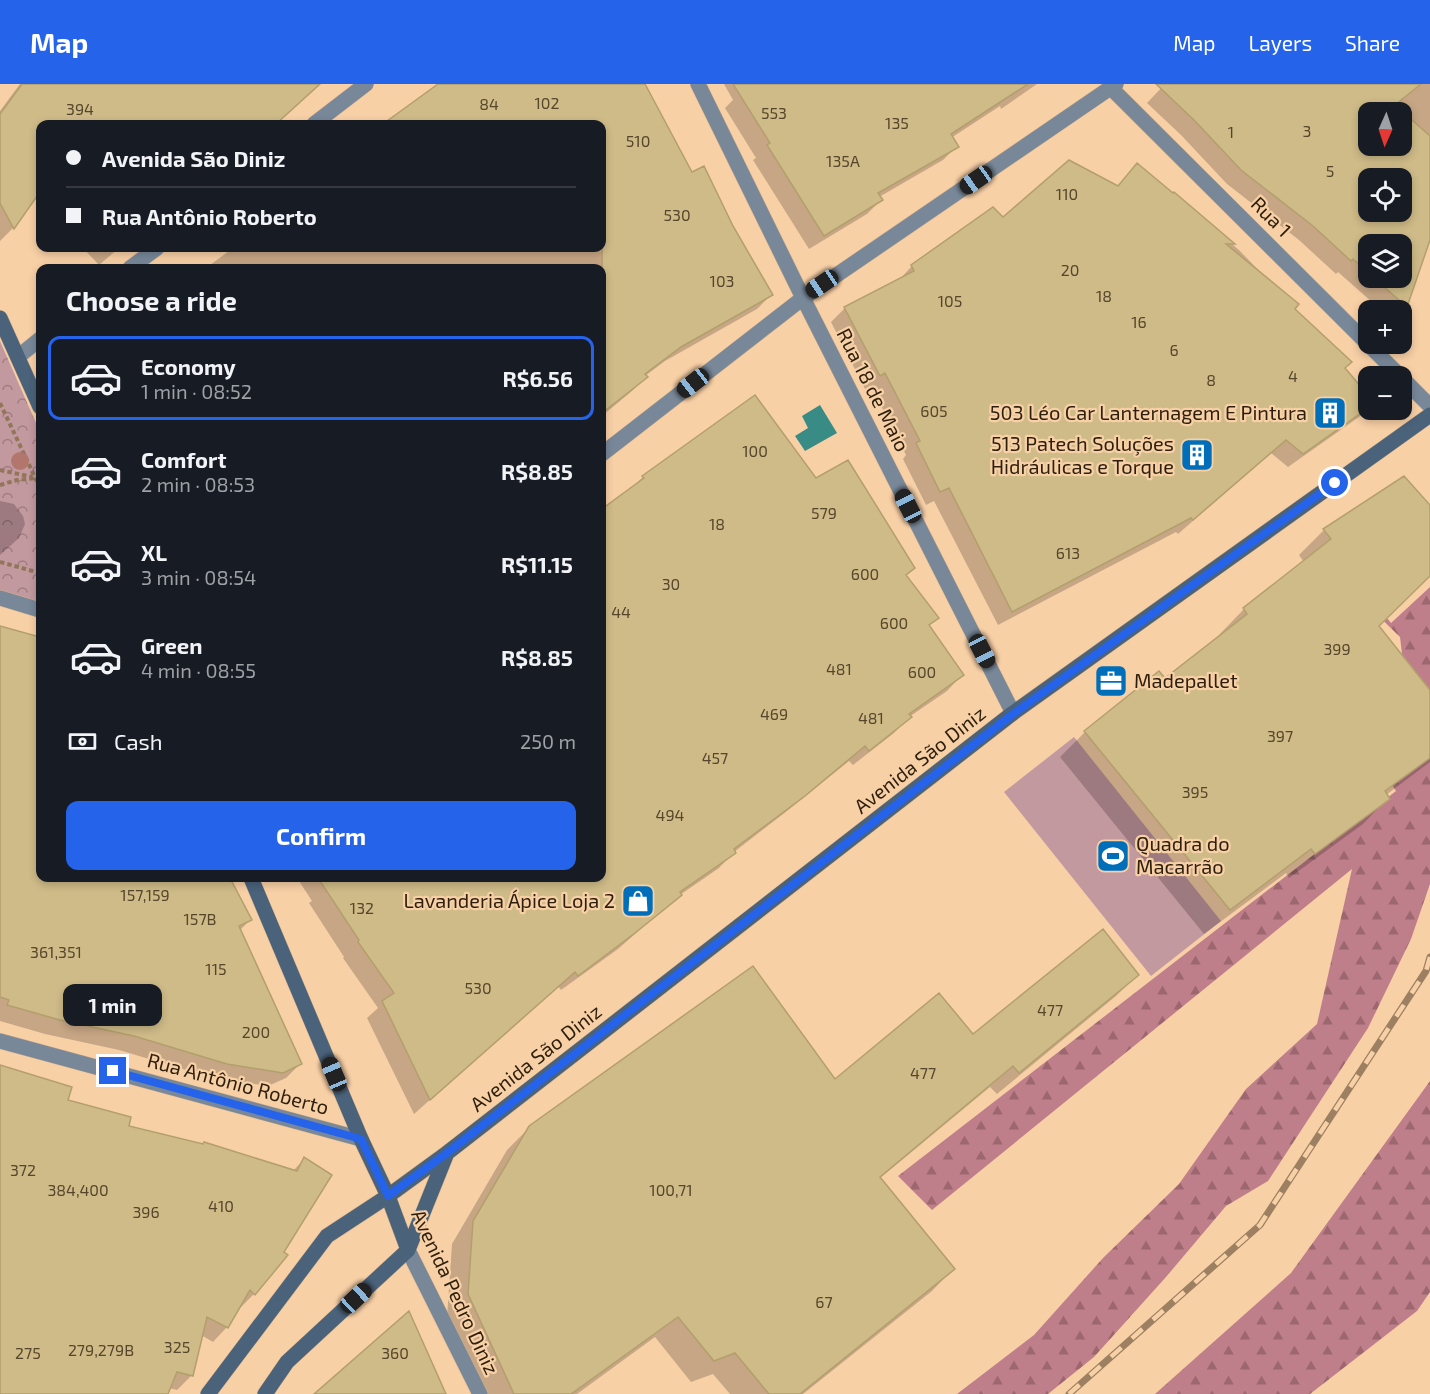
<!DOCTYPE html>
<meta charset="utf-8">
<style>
:root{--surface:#171b24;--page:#242831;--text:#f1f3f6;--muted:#9ea1a6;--line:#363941;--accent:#2563eb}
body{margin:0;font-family:"Exo 2",sans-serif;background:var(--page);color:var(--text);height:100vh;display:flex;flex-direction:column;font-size:22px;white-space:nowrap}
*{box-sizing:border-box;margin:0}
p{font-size:20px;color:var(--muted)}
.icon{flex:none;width:33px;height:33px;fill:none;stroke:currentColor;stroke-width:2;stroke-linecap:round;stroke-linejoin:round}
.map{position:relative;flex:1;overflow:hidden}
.drawer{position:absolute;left:36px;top:180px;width:570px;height:618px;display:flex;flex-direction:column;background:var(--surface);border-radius:12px;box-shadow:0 3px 9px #0003}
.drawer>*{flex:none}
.hud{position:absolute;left:36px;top:36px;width:570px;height:132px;border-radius:12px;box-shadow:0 3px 9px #0003;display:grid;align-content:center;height:132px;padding:0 30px;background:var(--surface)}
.needle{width:39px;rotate:183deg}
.controls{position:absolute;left:1358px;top:18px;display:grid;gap:12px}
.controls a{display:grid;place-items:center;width:54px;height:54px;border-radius:12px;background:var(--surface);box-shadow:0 3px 9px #0003;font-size:30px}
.end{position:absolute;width:27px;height:27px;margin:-14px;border:8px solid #2563eb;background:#fff;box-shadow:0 0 0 3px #fff}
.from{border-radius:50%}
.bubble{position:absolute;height:42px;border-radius:12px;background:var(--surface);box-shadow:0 3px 9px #0003;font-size:20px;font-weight:700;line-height:42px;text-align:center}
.car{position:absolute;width:18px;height:36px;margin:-18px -9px;border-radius:8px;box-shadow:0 0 4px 2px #0007;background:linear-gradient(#222 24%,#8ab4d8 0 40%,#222 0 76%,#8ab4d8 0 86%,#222 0)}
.hud b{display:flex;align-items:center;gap:21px;height:57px;font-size:22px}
.hud b+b{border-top:2px solid var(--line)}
.hud i{width:15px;height:15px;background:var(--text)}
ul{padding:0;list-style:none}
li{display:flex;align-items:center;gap:18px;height:84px;margin:0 12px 9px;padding:0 18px;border:3px solid transparent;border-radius:12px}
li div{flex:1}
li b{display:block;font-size:22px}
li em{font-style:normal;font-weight:700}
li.active{border-color:var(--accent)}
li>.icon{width:54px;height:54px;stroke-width:1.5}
h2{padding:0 30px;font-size:27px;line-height:72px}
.pay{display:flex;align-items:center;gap:15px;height:66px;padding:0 30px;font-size:22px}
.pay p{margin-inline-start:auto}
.primary-button{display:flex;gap:12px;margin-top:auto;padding:12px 30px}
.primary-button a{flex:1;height:69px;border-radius:12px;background:var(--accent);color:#fff;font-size:24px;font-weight:700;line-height:69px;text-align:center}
header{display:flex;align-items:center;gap:36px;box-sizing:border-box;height:84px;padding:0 30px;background:var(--accent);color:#fff}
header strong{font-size:28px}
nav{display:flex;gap:33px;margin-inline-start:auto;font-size:21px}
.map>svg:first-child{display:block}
.forest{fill:url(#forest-firs)}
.park{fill:url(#park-crowns)}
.garden{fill:#c399a0}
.water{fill:#398c86}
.shadow{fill:#0003;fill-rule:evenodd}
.building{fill:#cfbb88;stroke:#b39f6d;stroke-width:1.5;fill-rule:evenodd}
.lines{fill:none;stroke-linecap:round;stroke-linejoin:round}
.street-casing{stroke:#d3b08b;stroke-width:16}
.secondary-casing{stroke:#d3b08b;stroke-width:16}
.path{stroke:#917659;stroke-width:4;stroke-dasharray:4.5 3;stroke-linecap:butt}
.street{stroke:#788899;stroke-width:15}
.secondary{stroke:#4a627a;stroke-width:15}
.rail-casing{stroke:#9d8062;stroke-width:7}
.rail{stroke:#f8d0a6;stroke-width:4.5;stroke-dasharray:14;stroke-linecap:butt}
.tree{fill:#b3766d}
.route{stroke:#2563eb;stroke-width:8}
.labels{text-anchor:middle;stroke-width:4.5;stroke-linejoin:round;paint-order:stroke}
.number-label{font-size:16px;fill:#56462c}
.street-label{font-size:20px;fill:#2d1f0e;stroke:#f8d0a6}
.poi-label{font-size:20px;fill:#2d1f0e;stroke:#f8d0a6;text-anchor:end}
</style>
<header>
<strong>Map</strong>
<nav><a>Map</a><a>Layers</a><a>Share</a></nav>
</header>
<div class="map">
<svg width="1430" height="1310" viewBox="0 0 1430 1310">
<defs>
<pattern id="forest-firs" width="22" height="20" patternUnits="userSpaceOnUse" patternTransform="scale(1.5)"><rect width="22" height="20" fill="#bf7f8a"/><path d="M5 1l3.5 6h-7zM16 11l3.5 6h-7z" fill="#9c676f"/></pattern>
<pattern id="park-crowns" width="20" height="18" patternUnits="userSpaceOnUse" patternTransform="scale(1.5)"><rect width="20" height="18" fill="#c399a0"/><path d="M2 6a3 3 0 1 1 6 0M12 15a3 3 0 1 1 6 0" fill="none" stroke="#9f7c81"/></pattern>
</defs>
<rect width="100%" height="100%" fill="#f8d0a6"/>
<!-- forest -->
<path class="forest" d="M1331,464l60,75 39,-36v297l-19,55 -43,89 -100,153 -42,25 -60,71 -72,80 -46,37h-91l77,-59 69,-77 76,-74 67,-95 71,-65 35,-155 -420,341 -34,-34 498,-385 -40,-61 49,-51 -5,-42 -82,-80z
M1430,997v211l-13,19 -107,83h-155l136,-121z"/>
<!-- park -->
<path class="park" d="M0,257l40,91v173l-40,-13z"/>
<!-- garden -->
<path class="garden" d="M1074,653l147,184 -70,55 -147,-184z"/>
<!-- water -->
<path class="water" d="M820,321l17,28 -32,18 -10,-15 13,-8 -6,-12z"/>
<!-- shadow -->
<path class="shadow" d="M20,0h292l-11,17 -26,23h-235v77l-4,-5 -23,32 -13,13v-130z
M438,0h205l49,90 40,53 39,68 -14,14 -92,52 -20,15 1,1 -14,14 -30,25v-148h-396l27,-20h369v-124h-216z
M724,0h313l-36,25 -1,-3 -49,32 6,8 -14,14 -64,37 2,3 -14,14 -58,35 -56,-89 3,-2 -31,-50 8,-8z
M1165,0h265v152l-24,70 -5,6 -20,-2 -43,-38 -2,2 -37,-34 -72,-56 -46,-49 -34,-32zM1368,28h33v34h-33zM1368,94h33v34h-33zM1368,160h33v34h-33z
M1137,81l37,29 65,56 31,32 98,116v10l-9,9 -71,50 -17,-14 -93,81 -2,-2 -178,93 -64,-124 -8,4 -23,-46 3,-4 -35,-69 -6,3 -34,-67 14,-14 53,-27 14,-15 91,-47 113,-32z
M83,164h36l-20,17z
M755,313l61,83 97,88 -8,8 32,42 -9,9 34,48 -15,16 -38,26 -15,16 -41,32 -4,-4 -62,50 -53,41 -15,16 -42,29 -59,52 -57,41 -3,-4 -144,128 -47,-96 11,-10 -35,-50 1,-1 -35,-54 3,-2 -15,-23h305v-367l25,-19 16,-15z
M0,417l14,3 9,12 2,8 -6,14 -19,17z
M1430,423v68l-52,51 52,66v70l-44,33 2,3 -25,26 -74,54 -3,-5 -82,61 -144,-177 25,-25 79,-52 56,-44 -1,-1 25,-26 60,-47 -5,-7 25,-25z
M0,543l39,11 1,-2v242h171l5,8 34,34 -10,10 60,134 -14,14 -18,8 -55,-8 -94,-28 -74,-16 -45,-13z
M1137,891l-21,21 -119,98 -7,-7 -111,92 74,90 -21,22 -129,103h-73l-17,-20 -22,8 -36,-45 -78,57h-95l-35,-77 5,-73 55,-94 23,-23 305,-46 138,-45z
M66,1017l61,26 166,44 11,-12 -50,135 -14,14 -1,-1 -12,20 -14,15 -12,-7 -10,41 -14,14 -8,-2 -3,6h-166z"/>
<!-- building -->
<path class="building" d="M22,0h298l-44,40h-236v68l-26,37 -14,-26v-89z
M438,0h207l47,88 12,-6 29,60 40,69 -92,52 -36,27 3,3 -46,36v-289h-219z
M733,0h295l-77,50 8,13 -81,46 5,7 -59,36 -57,-91 3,-2z
M1156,0h265l-26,21 35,31v104l-23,67 -33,-29h27v-34h-33v28l-15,-13 -2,2 -38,-35 -72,-56 -46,-49zM1368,28h33v34h-33zM1368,94h33v34h-33z
M1069,76l49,26 19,-23 36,30 1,-1 61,52h-9l73,60 -4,5 57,53 -7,6 23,27v13l-65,46 -17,-14 -93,80 -2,-2 -179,94 -63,-124 -9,4 -24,-49 4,-2 -35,-68 -5,3 -36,-69 70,-36 -3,-6 82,-58 10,10z
M755,311l61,83 32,-18 67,108 -9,7 33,43 -10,7 35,50 -55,39 3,3 -43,34 -4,-5 -60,50 -71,53 2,4 -56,39 2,3 -47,38 -57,43 -3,-4 -145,128 -48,-99 12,-8 -36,-51 1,-2 -41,-62h284v-369l42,-31 -2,-2z
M1404,392l26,29v71l-51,50 51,64v68l-45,33 5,8 -75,55 -4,-5 -81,61 -146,-179 75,-60 6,7 82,-64 -4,-6 88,-69 -8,-10z
M0,542l40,11v241h190l22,42 -13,6 63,138 -19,9 -56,-9 -93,-28 -74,-16 -53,-15 2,-5 -9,-3z
M1103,845l36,46 -120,98 -6,-7 -133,111 75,92 -155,125h-31l-34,-41 -21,8 -36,-44 -107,77h-57l-46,-100 5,-73 56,-95 224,-160 82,113 104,-86 34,41z
M0,981l72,22 -4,13 63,17 -2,9 74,18 1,-2 93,29 7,-14 28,18 -48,77 4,3 -33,40 -5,-5 -22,38 -21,-11 -14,59 -16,-4 -9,22h-168z
M409,1227l37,83h-132z"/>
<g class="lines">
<defs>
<path id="street" d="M698,0l105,214 210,415
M1111,4l289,288
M314,40l52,-40
M130,184l27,-20
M19,272l21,-17
M1401,293l29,29
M602,370l201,-156 313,-214
M0,514l40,12
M0,957l361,98
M408,1166l72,144"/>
<path id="secondary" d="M0,234l40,89
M251,794l110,261 27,57 20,54
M208,1310l119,-158 61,-40 59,-43 566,-440 417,-298
M265,1310l22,-32 121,-112 39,-97"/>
</defs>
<!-- street casing -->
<use href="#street" class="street-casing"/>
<!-- secondary casing -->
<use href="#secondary" class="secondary-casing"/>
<!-- path -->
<path class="path" d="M0,319l40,85
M0,386l32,7
M0,401l17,-5 19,-2
M0,478l40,11"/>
<!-- street -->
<use href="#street" class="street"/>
<!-- secondary -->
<use href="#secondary" class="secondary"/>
<defs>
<path id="rail" d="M1069,1310l191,-169 166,-254 4,-14"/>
</defs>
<!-- rail casing -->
<use href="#rail" class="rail-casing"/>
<!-- rail -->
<use href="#rail" class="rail"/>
</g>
<!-- trees -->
<circle class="tree" cx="20" cy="377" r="9"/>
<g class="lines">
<!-- route -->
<path class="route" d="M113,987l248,68 27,57 59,-43 566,-439 322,-231"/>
</g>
<!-- icons -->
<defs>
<symbol id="building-square" viewBox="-11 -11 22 22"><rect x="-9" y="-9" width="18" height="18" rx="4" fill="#006eb9" stroke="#f8d0a6"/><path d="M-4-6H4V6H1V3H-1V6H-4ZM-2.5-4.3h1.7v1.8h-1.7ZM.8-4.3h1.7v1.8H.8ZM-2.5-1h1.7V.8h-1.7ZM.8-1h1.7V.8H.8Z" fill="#fff"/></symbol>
<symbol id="office-square" viewBox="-11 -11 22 22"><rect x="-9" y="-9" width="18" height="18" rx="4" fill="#006eb9" stroke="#f8d0a6"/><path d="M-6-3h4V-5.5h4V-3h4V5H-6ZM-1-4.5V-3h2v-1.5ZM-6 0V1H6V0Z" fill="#fff"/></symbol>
<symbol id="stadium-square" viewBox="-11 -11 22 22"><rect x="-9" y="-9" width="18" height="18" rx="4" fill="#006eb9" stroke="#f8d0a6"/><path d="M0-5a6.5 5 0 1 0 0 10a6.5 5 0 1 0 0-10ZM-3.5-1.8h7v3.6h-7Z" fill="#fff"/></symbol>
<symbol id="shop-square" viewBox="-11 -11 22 22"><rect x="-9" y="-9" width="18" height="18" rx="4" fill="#006eb9" stroke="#f8d0a6"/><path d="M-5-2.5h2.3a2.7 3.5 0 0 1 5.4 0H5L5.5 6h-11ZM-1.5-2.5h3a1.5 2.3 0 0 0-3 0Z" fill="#fff"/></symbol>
</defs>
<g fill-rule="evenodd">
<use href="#building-square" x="1311" y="310" width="38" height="38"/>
<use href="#building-square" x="1178" y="352" width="38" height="38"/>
<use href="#office-square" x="1092" y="578" width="38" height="38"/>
<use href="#stadium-square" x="1094" y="753" width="38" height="38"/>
<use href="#shop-square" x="619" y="798" width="38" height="38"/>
</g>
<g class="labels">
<!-- number labels -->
<g class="number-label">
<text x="547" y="25">102</text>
<text x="489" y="26">84</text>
<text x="80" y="31">394</text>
<text x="774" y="35">553</text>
<text x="897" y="45">135</text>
<text x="1307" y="53">3</text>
<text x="1231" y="54">1</text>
<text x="638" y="63">510</text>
<text x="843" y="83">135A</text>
<text x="1330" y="93">5</text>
<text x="1067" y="116">110</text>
<text x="677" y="137">530</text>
<text x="1070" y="192">20</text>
<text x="722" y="203">103</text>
<text x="1104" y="218">18</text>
<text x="950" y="223">105</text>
<text x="1139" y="244">16</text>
<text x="1174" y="272">6</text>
<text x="1293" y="298">4</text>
<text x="1211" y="302">8</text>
<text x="934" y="333">605</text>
<text x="755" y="373">100</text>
<text x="824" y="435">579</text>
<text x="717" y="446">18</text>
<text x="1068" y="475">613</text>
<text x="865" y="496">600</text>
<text x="671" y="506">30</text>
<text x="621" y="534">44</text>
<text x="894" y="545">600</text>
<text x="1337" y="571">399</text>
<text x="839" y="591">481</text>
<text x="922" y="594">600</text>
<text x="774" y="636">469</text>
<text x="871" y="640">481</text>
<text x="1280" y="658">397</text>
<text x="715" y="680">457</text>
<text x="1195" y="714">395</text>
<text x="670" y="737">494</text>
<text x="145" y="817">157,159</text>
<text x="362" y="830">132</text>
<text x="200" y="841">157B</text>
<text x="56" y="874">361,351</text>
<text x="216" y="891">115</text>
<text x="478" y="910">530</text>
<text x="1050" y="932">477</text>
<text x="256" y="954">200</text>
<text x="923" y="995">477</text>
<text x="23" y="1092">372</text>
<text x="78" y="1112">384,400</text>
<text x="671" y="1112">100,71</text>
<text x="221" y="1128">410</text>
<text x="146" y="1134">396</text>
<text x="824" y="1224">67</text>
<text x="177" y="1269">325</text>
<text x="101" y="1272">279,279B</text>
<text x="28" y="1275">275</text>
<text x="395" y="1275">360</text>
</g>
<!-- street labels -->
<g class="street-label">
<text transform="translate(1271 133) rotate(45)" y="7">Rua 1</text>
<text transform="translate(873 306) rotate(63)" y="7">Rua 18 de Maio</text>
<text transform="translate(920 676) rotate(-38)" y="7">Avenida São Diniz</text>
<text transform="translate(536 974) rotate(-38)" y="7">Avenida São Diniz</text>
<text transform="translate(238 1000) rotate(15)" y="7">Rua Antônio Roberto</text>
<text transform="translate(455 1208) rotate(65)" y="7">Avenida Pedro Diniz</text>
</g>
<!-- poi labels -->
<g class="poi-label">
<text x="1307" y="336">503 Léo Car Lanternagem E Pintura</text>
<text x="1174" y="367">513 Patech Soluções<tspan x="1174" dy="23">Hidráulicas e Torque</tspan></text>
<text x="1134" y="604" text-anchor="start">Madepallet</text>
<text x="1136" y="767" text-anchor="start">Quadra do<tspan x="1136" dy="23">Macarrão</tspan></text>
<text x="615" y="824">Lavanderia Ápice Loja 2</text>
</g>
</g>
</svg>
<div class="controls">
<a><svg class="needle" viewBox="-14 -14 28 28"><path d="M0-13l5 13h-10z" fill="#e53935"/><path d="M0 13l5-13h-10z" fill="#9ea1a6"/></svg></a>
<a><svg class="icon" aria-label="locate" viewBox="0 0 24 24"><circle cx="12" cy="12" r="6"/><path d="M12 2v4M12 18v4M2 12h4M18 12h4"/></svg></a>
<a><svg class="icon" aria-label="layers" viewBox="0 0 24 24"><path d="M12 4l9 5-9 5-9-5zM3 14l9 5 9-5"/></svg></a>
<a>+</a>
<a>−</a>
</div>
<i class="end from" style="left:1335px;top:399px"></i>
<i class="end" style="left:113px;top:987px"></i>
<div class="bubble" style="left:63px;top:900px;width:99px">1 min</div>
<i class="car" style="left:976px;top:96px;rotate:235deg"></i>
<i class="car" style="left:822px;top:200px;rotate:236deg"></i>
<i class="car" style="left:693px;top:299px;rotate:232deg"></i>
<i class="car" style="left:908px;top:422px;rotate:333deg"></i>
<i class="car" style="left:982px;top:567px;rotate:153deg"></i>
<i class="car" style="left:334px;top:990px;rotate:337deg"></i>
<i class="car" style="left:356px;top:1214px;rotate:47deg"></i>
<div class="hud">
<b><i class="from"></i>Avenida São Diniz</b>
<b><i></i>Rua Antônio Roberto</b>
</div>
<section class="drawer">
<h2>Choose a ride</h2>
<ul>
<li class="active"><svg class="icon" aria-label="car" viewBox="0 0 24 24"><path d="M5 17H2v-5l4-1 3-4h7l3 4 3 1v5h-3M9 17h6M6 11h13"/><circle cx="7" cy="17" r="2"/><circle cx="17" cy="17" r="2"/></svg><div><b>Economy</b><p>1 min · 08:52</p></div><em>R$6.56</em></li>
<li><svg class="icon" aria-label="car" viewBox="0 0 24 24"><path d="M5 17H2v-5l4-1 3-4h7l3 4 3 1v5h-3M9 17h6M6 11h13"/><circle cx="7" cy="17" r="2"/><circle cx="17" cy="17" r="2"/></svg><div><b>Comfort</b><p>2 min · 08:53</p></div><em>R$8.85</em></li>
<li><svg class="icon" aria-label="car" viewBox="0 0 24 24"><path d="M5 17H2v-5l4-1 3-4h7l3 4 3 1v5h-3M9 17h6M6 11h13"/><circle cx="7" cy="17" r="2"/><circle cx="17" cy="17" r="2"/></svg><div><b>XL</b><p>3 min · 08:54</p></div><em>R$11.15</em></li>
<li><svg class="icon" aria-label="car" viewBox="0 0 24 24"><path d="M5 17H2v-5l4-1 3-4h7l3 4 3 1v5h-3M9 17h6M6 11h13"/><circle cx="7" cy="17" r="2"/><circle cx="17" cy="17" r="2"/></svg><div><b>Green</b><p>4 min · 08:55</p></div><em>R$8.85</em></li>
</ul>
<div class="pay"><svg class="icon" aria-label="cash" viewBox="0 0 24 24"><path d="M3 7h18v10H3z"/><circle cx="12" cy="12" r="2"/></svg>Cash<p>250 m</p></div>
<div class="primary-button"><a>Confirm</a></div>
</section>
</div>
